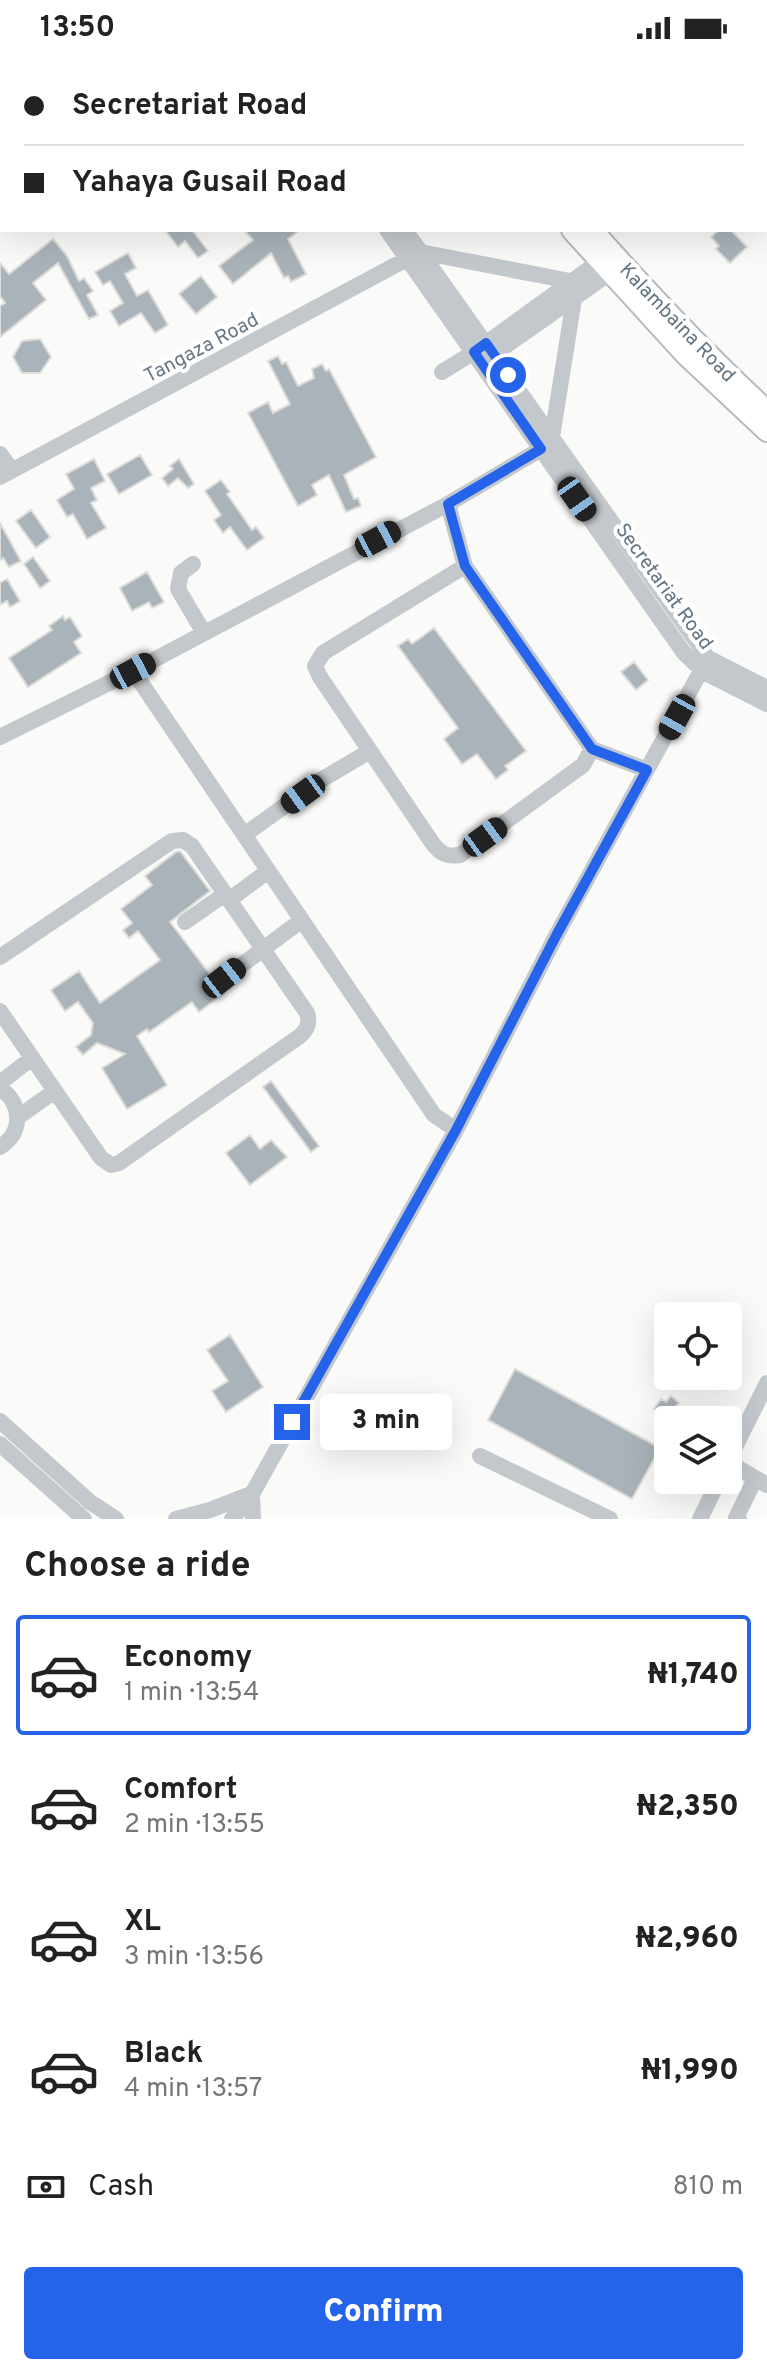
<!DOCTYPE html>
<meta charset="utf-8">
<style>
:root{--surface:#fff;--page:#f2f2f2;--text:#222;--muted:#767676;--line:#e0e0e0;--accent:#2563eb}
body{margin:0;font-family:Overpass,sans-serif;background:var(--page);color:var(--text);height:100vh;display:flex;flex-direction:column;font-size:30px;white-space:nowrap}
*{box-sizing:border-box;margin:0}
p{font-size:26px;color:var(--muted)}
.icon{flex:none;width:44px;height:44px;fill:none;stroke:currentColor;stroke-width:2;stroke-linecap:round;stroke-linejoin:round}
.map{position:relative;height:1463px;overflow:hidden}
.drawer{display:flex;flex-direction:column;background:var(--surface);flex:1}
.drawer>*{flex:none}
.top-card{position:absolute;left:0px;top:0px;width:768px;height:176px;box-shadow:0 8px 32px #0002;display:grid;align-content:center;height:176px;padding:0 24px;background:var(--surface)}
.controls{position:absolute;left:654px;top:1246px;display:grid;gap:16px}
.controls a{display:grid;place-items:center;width:88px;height:88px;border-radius:8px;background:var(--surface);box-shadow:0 8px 32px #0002;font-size:40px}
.end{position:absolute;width:36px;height:36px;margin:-18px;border:10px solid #2563eb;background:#fff;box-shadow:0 0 0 4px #fff}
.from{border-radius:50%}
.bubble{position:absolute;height:56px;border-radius:8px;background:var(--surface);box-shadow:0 8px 32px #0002;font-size:26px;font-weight:800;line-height:56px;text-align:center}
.car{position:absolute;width:24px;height:48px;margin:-24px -12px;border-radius:10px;box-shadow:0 0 6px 2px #0007;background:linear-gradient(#222 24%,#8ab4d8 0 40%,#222 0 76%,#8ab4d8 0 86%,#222 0)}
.top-card b{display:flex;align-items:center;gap:28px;height:76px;font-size:30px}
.top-card b+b{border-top:2px solid var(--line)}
.top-card i{width:20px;height:20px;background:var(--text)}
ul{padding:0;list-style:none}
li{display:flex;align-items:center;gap:24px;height:120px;margin:0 16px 12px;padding:0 8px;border:4px solid transparent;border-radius:8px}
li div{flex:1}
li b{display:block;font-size:30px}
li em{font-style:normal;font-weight:800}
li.current{border-color:var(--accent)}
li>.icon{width:72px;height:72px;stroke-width:1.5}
h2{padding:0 24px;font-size:36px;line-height:96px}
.pay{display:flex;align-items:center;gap:20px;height:88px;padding:0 24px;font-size:30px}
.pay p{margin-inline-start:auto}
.button{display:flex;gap:16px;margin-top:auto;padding:16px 24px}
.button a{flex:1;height:92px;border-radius:8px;background:var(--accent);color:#fff;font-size:32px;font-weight:800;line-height:92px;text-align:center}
.status{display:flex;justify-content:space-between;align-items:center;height:56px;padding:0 40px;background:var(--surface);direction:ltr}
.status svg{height:22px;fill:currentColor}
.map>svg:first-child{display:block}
.building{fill:#aab3b9;stroke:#dcdcda;stroke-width:2}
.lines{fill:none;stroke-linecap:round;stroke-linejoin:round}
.major-casing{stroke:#b5babe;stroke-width:24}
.minor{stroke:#c3c8cc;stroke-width:16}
.major{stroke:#fff;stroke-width:20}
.route{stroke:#2563eb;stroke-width:10}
.labels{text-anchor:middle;stroke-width:8;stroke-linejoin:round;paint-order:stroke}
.street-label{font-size:20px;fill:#657683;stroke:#fff}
</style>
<div class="status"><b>13:50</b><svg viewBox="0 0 49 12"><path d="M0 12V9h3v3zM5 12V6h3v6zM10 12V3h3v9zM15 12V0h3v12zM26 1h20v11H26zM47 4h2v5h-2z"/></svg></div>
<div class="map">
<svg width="767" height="1463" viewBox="0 0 767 1463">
<rect width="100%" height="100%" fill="#fafaf8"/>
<!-- building -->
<path class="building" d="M165,174h27l16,21 -10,7 -13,-17 -7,6z
M244,174h56l-12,9 18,35 -15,8 -3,-6 -4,2 -13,-25 -38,31 -14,-18 34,-26z
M719,174h12l16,17 -17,16 -14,-14 3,-3 -8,-9z
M53,183l14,17 12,25 5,-3 9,13 -6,4 11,20 -9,4 -31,-56 -25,20 13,17 -46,37v-31l5,-3 -5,-7v-33l9,11z
M128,197l8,15 -11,6 12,22 11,-6 20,35 -13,8 -14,-20 -22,13 -9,-15 13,-8 -13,-22 -7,4 -8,-13z
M201,220l16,21 -21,17 -17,-20z
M40,283l11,18 -11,16h-18l-9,-16 9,-16z
M278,300l4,8 4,-2 12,24 16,-8 -2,-9 10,-5 4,7 3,-2 47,88 -32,18 10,24 4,-1 3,8 -15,6 -17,-37 -17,10 5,10 -19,11 -50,-93 20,-11 5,11 17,-9 -22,-43z
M140,399l12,20 -33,19 -12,-20z
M94,403l11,22 -14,7 6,12 -6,3 15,25 -19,11 -14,-25 -6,3 -10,-17 17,-11 -8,-15z
M179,403l15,25 -6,4 -10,-10 -10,8 -6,-8 11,-9 -3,-3z
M221,424l9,12 -3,2 25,36 4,-3 8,11 -17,12 -17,-23 -7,6 -9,-13 7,-5 -16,-24z
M31,454l19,27 -14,11 -20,-27z
M0,467l21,38 -12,6 -6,-9 -3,2z
M33,501l17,24 -10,7 -16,-24z
M147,516l17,30 -12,6 -3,-6 -17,9 -12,-23z
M7,523l13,22 -10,6 -3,-6 -7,4v-22z
M63,560l2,4 5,-3 12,19 -8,6 7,11 -53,34 -19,-29 43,-28 -3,-4z
M434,572l92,123 -21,15 3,4 -12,9 -19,-25 -15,10 -18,-25 14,-11 -60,-82 10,-7 4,5z
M634,606l14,18 -12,10 -15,-18z
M180,795l30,40 -40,31 54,71 -25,19 -7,-10 -43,30 -2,-3 -10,7 30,49 -40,24 -25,-41 23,-14 -28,-11 -14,12 -7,-8 15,-12 2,-12 -15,-21 -13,9 -14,-21 28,-19 21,32 60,-43 -22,-29 -9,7 -6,-8 9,-7 -11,-14 31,-24 -7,-9 31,-24z
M271,1025l48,65 -8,6 -48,-65z
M250,1079l10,14 11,-9 16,17 -37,28 -24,-32z
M230,1279l33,52 -37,25 -14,-21 16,-10 -21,-31z
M515,1313l145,79 -28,51 -144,-79z
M671,1340l8,7 -5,5 10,7 -3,5h-11l-16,-11 7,-10 5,3z"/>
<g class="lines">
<defs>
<path id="major" d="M435,0l2,2
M455,0l1,2
M572,174l114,125 81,76
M592,174c56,63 113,124 175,181"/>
</defs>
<!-- major casing -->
<use href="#major" class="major-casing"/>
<!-- minor -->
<path class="minor" d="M266,0l1,2
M286,0l1,2
M750,0l2,2
M199,2l3,-2
M766,20l1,1
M387,174l297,423 20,19 63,32
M405,174l303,428 59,30
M487,303l123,-86
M442,316l32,-20 126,-91
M0,398l12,16
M0,421l420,-225 150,29
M448,448l17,62 127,183 55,21
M193,508l-12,9 -3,16 26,44
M465,510l-142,87 -8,13 5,11 113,167c8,10 14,13 27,11l123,-90 9,-16
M133,615l301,444 22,15
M0,681l133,-66 315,-167 93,-55 11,-12 22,-138
M244,779l77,-55 49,-29
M229,844l39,-29
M185,866l40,-28
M0,901l172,-116 11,-1 9,6 115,167c3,9 1,16 -7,23l-181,127 -8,2 -10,-7 -101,-147
M224,922l78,-58
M0,1027l32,-25
M0,1032c22,15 24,44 0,59
M18,1061l37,-26
M0,1365l90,81 26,17
M0,1388l84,75
M480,1400l130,63
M728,1405l39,-78
M728,1406l39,23
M252,1438l1,25
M176,1463l34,-9 41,-16
M232,1463l20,-25 204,-364 101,-196 151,-276
M700,1463l19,-39
M739,1463l-3,-1 19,-39"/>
<!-- major -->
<use href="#major" class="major"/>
</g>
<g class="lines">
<!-- route -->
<path class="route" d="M292,1366l164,-292 101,-196 90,-164 -55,-21 -127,-183 -17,-62 93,-55 -67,-97 12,-9 22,32"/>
</g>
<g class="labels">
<!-- street labels -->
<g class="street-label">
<text transform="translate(678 266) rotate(46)" y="7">Kalambaina Road</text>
<text transform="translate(201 291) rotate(-28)" y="7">Tangaza Road</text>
<text transform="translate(665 530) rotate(54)" y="7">Secretariat Road</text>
</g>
</g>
</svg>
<div class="controls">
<a><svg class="icon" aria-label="locate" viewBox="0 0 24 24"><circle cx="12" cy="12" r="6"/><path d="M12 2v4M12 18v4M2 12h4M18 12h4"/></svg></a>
<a><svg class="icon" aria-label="layers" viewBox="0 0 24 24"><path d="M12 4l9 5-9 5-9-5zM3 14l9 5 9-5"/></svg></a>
</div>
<i class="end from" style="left:508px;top:319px"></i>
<i class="end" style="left:292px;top:1366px"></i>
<div class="bubble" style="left:320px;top:1338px;width:132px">3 min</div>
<i class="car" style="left:577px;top:443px;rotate:145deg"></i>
<i class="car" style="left:378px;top:483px;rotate:62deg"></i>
<i class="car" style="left:133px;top:615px;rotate:62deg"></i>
<i class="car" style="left:677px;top:661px;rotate:209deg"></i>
<i class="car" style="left:303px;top:738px;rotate:234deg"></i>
<i class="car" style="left:485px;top:781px;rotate:54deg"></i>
<i class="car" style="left:224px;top:922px;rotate:52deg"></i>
<div class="top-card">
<b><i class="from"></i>Secretariat Road</b>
<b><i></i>Yahaya Gusail Road</b>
</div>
</div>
<section class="drawer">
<h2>Choose a ride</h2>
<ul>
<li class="current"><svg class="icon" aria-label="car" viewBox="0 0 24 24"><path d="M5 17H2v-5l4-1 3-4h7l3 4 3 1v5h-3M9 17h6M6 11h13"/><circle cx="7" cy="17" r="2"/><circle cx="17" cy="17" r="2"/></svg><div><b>Economy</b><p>1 min · 13:54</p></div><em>₦1,740</em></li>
<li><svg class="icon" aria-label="car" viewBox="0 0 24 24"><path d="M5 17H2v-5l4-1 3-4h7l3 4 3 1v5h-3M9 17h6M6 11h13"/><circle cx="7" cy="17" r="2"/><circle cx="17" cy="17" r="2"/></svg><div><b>Comfort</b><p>2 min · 13:55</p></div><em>₦2,350</em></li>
<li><svg class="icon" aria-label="car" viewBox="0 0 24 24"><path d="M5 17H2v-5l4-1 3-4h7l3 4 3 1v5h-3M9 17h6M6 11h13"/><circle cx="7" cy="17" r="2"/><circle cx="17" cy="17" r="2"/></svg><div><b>XL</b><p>3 min · 13:56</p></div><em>₦2,960</em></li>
<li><svg class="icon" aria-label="car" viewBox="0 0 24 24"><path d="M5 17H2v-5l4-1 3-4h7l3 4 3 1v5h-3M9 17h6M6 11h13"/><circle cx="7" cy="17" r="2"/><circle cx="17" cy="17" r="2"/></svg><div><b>Black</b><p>4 min · 13:57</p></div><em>₦1,990</em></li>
</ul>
<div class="pay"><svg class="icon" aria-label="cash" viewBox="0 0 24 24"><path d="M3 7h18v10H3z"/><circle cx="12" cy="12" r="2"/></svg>Cash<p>810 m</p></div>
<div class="button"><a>Confirm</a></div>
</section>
